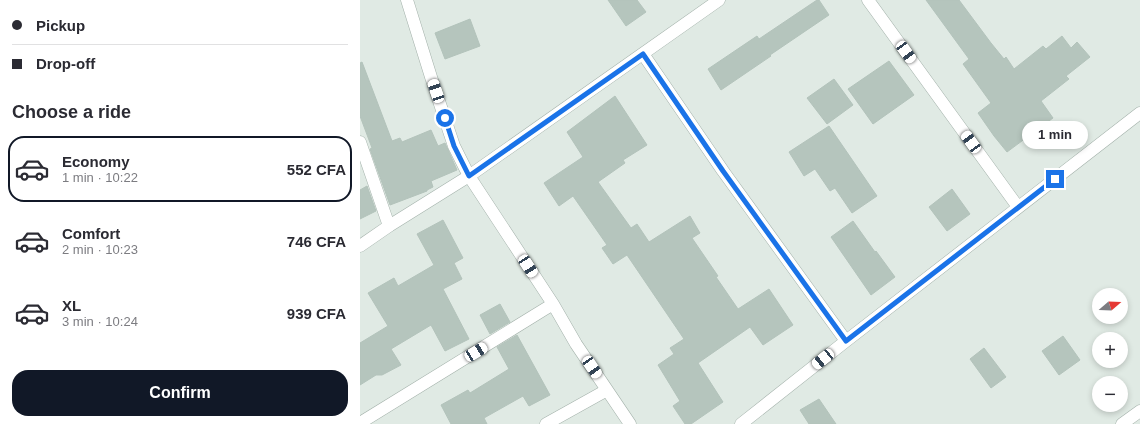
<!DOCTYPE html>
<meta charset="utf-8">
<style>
:root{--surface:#fff;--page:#f7f7f7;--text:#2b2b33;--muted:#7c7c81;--line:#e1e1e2;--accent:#111827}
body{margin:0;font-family:Arial,sans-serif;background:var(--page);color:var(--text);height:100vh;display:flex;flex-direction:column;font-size:15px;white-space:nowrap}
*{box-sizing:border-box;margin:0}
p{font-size:13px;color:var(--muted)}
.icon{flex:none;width:22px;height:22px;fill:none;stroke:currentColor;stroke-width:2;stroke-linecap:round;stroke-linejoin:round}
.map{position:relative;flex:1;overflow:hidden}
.panel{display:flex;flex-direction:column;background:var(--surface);width:360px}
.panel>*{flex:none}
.top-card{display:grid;align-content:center;height:88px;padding:0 12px;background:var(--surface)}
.needle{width:26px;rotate:71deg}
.controls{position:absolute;left:732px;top:288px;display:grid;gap:8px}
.controls a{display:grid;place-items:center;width:36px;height:36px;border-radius:50%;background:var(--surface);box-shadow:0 2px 6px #0003;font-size:20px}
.end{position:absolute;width:18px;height:18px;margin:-9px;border:5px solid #1a73e8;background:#fff;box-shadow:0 0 0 2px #fff}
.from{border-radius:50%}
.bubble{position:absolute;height:28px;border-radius:14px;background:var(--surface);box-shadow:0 2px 6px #0003;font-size:13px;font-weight:700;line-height:28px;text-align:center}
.car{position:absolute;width:12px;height:24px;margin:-12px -6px;border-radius:5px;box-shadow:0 0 3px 1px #0007;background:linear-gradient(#fff 24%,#345 0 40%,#fff 0 76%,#345 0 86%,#fff 0)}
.top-card b{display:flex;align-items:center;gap:14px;height:38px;font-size:15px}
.top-card b+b{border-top:1px solid var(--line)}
.top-card i{width:10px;height:10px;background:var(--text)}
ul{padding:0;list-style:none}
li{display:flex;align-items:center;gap:12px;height:66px;margin:0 8px 6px;padding:0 4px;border:2px solid transparent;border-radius:16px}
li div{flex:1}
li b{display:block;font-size:15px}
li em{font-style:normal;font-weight:700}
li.active{border-color:var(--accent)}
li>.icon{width:36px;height:36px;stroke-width:1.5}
h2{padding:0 12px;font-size:18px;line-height:48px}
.button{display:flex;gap:8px;margin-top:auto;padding:8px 12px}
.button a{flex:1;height:46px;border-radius:16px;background:var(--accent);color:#fff;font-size:16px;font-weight:700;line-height:46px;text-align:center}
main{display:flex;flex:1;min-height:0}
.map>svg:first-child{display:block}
.building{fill:#b5c5bd;stroke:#b3c3bb}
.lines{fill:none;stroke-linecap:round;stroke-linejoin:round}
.minor-casing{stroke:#a3b1aa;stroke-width:13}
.minor{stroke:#fff;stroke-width:12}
.route{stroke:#1a73e8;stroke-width:5}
</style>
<main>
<section class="panel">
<div class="top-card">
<b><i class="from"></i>Pickup</b>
<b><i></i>Drop-off</b>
</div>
<h2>Choose a ride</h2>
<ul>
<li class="active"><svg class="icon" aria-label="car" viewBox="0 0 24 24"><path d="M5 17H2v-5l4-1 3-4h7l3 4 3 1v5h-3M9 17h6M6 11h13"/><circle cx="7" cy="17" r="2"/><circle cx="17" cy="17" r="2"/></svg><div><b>Economy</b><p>1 min · 10:22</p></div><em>552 CFA</em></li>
<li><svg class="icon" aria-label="car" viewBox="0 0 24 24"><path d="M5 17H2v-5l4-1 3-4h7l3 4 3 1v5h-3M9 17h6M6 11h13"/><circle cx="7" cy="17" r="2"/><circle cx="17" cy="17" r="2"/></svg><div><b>Comfort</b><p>2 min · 10:23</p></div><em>746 CFA</em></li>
<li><svg class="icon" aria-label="car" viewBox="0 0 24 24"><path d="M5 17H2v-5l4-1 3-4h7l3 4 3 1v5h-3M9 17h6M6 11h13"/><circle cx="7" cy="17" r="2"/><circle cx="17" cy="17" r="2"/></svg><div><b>XL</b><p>3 min · 10:24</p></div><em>939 CFA</em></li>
</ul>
<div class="button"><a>Confirm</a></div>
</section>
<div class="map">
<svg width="780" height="424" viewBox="0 0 780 424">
<rect width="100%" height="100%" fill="#e0eae4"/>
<!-- building -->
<path class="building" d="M248,0h29l9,12 -20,14z
M457,0h2l10,15 -59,40 1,1 -50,34 -13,-21 49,-33 2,3z
M566,0h33l32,43 13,16 2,-2 8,12 29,-23 3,3 16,-13 9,12 6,-6 13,15 -24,19 3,3 -28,22 12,17 -46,34 -13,-16 -16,-23 13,-10 -28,-39 6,-5z
M110,19l10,27 -35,13 -10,-26z
M529,61l25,34 -41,29 -25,-35z
M2,62l30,79 8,-3 2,4 29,-12 7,16 7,-3 12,27 -26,11 2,6 -6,3v1l-37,14 -20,-56 2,-1 -12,-32v-53z
M474,79l19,26 -26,19 -20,-26z
M255,96l32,49 -24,15 2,3 -27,19 33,46 6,-4 12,18 41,-26 10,17 -8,5 26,38 -2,1 22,32 31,-20 24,36 -30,20 -13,-18 -52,36 25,39 -32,22h-6l-12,-18 7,-5 -22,-36 16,-11 -4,-6 14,-9 -57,-84 -14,9 -11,-16 5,-3 -34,-49 -14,10 -15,-23 39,-26 -16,-25z
M469,126l48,70 -25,17 -17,-25 -5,3 -15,-22 -11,7 -15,-24z
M7,186l9,25 -16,8v-29z
M592,189l18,25 -23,17 -18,-24z
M83,220l20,38 -9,5 8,16 -19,10 26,50 -24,12 -14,-26 -40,24 10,16 -19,10h-6l-16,10v-42l28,-17 -20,-33 26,-15 4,8 36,-21 -17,-31z
M493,221l22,31 1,-1 19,26 -24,18 -40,-58z
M140,304l10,18 -20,12 -10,-19z
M157,335l33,60 -21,11 -6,-10 -39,22 3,6h-36l-10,-19 27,-15 2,3 39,-24 -12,-22z
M703,336l17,24 -21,15 -17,-24z
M624,348l22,29 -15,11 -21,-29z
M459,399l17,25h-27l-9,-14z"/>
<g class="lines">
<defs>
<path id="minor" d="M47,0l24,77 23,69 15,30 84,128 23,40 54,80
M508,0l150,207
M283,54l80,117 123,170
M0,142l29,84
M0,246l29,-20 80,-50 250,-176
M0,423l193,-119
M186,424l61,-34
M381,424l105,-83 294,-228
M762,424l18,-13"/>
</defs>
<!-- minor casing -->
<use href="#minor" class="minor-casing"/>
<!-- minor -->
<use href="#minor" class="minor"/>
</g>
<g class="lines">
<!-- route -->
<path class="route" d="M85,118l9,28 15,30 174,-122 80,117 123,170 209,-162"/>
</g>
</svg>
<div class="controls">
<a><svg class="needle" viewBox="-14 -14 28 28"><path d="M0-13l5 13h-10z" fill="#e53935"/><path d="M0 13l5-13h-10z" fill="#7c7c81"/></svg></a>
<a>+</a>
<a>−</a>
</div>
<i class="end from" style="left:85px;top:118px"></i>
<i class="end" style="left:695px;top:179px"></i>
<div class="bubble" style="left:662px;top:121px;width:66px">1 min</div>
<i class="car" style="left:546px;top:52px;rotate:144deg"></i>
<i class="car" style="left:76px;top:91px;rotate:341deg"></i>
<i class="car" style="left:611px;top:142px;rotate:324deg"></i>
<i class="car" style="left:168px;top:266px;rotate:147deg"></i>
<i class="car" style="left:116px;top:352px;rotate:59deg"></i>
<i class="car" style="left:463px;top:359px;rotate:231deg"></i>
<i class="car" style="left:232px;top:367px;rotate:146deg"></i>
</div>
</main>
